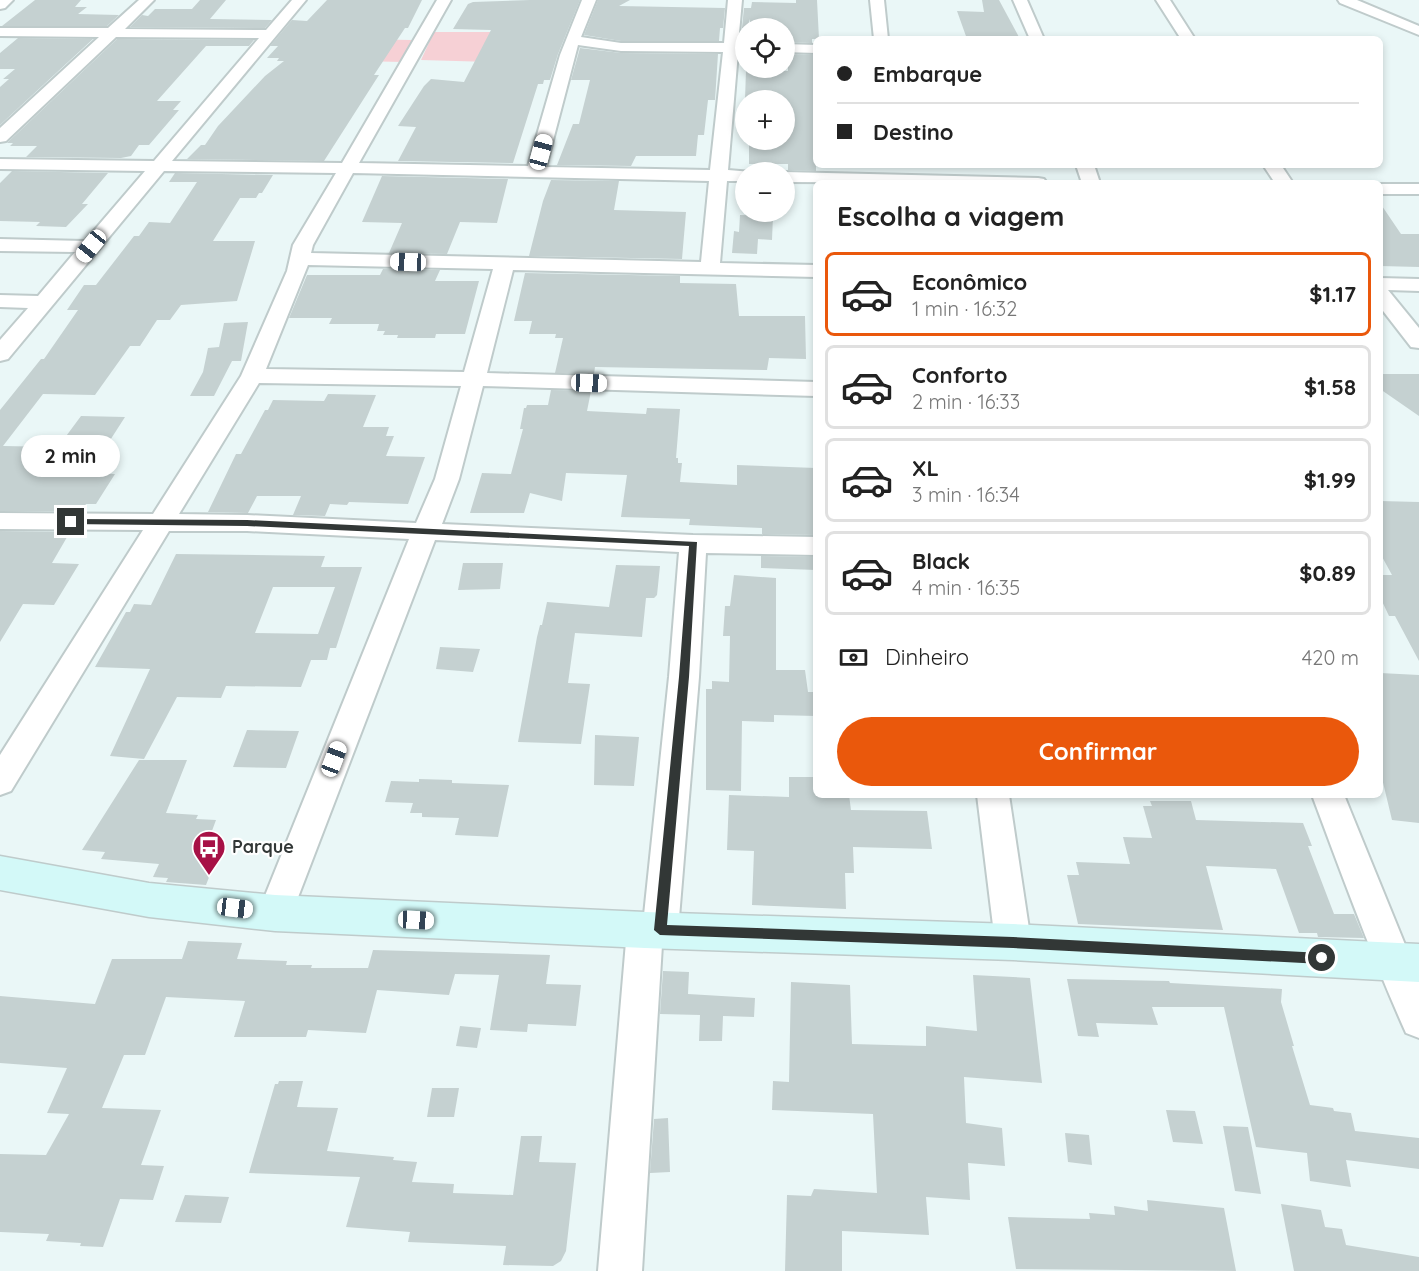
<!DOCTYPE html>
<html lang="pt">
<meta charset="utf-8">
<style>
:root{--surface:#fff;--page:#f2f2f2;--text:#222;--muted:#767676;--line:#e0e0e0;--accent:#ea580c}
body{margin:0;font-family:Quicksand,sans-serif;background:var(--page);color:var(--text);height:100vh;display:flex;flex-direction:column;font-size:22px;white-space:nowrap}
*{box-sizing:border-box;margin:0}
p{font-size:20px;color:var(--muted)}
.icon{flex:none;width:33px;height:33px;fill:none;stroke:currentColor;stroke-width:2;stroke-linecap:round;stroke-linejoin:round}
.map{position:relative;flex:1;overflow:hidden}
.sheet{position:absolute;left:813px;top:180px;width:570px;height:618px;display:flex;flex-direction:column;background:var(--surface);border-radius:9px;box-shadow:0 3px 9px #0003}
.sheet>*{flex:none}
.banner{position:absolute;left:813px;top:36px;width:570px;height:132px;border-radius:9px;box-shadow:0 3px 9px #0003;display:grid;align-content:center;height:132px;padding:0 24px;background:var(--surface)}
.buttons{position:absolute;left:735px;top:18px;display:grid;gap:12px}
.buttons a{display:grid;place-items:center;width:60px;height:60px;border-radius:50%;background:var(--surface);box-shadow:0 3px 9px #0003;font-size:30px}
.end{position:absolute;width:27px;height:27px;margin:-14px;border:8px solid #323736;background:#fff;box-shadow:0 0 0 3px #fff}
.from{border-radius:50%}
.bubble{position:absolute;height:42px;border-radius:21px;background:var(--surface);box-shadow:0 3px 9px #0003;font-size:20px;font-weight:800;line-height:42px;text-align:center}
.car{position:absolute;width:18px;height:36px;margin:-18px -9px;border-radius:8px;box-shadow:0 0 4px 2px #0007;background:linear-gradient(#fff 24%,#345 0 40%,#fff 0 76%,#345 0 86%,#fff 0)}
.banner b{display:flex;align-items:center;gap:21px;height:57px;font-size:22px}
.banner b+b{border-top:2px solid var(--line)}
.banner i{width:15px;height:15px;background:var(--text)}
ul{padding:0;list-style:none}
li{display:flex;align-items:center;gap:18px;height:84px;margin:0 12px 9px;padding:0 12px;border:3px solid var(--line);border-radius:9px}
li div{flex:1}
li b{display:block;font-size:22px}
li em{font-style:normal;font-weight:800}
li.selected{border-color:var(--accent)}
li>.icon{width:54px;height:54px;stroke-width:1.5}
h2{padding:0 24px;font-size:27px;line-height:72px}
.pay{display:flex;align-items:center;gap:15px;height:66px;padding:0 24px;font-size:22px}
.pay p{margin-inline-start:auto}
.cta{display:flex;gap:12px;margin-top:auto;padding:12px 24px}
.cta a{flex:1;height:69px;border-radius:36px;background:var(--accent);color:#fff;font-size:24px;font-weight:800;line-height:69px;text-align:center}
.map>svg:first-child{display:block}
.green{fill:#f6d0d5}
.building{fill:#c5d1d1;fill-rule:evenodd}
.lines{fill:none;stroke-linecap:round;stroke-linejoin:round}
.street-casing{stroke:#bfcbcb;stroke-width:4}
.secondary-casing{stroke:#bfcbcb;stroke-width:3}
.street{fill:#fff;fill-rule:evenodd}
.secondary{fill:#d3f9f8;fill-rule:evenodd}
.route{fill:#323736}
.labels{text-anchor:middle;stroke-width:4.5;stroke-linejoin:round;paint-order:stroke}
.poi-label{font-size:18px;font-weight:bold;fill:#323736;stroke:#fff;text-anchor:start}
</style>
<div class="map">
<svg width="1419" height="1271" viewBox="0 0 1419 1271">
<rect width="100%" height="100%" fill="#eaf7f7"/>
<!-- green -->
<path class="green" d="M434,32h67l-10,30 -70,-2z
M350,39l62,1 -9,22 -46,-1z"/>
<!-- building -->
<path class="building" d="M35,0h46l-6,7h12l-9,7 41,1 -12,11h-105z
M200,0h26l-16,19 62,1 -7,8 -135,-1 12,-12 6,1 7,-7h37z
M327,0h95l-14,28h-3l-31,47h5l-55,86 -137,-2 14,-14h4l13,-19 47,-50 19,-15h-7l2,-3h-12l11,-12h-8l22,-26 15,1z
M530,0h50l-22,54 -8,26h-6l-1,4h-5l-25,79 -115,-2 18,-34 -18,-1 26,-40 7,-7 33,3 27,-52 -38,-1 15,-25 5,-2z
M598,0h32l-11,6 106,2 -2,20h-3l-1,13h-98l-37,-6z
M796,0h21l2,39h-7v4l-24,-1v-14h-38v-9l-3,9h-5l2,-20h7l1,-6 44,1z
M982,0h17l21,39h-53l-10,-28 27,1z
M18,38l75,1 -93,86v-38l9,-8h-6l12,-10h-15v-16z
M117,39l137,1 -5,6h-43l-49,55h24l-8,9h6l-30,35h-10l-8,11 -10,2 -95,-1 11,-11h-27l3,-3h-6z
M580,48l41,5 97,1 -3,46h-7l-4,35h-6l-2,21h-60l-5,10 -74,-1 16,-41h6l11,-44h-19z
M788,54l25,1 3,29v87l-28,-1v-6h-39v-24h35v-40h-39l1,-30 42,1z
M12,171l96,2 -26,31h6l-22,23 -30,-1 4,-4 -40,-1v-38z
M175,173l98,2 -11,18h-3l-3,5h-16l-27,43h42l-18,60 -56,4 -11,15h-13l-17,26h-10l-35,49 -52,-1 -40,52 55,1 23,-31 44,1 -36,56 26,1 -19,30h-10l-5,7h-81v-101l41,-51h3l34,-49h-11l17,-25h12l38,-49h5l10,-14 21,1 27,-41h-28z
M382,176l126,3 -11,44 -37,-1 -13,32 -58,-1 13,-30 -40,-1z
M551,180l68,1 -5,29 72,2 -4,47 -153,-3 14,-55z
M1380,203l21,31h18v33l-39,-1z
M740,215l33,1 -1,24 -14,-1 -1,15 -25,-1 2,-22 5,1z
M383,269l57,1 -5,11h44l-14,53h-29l-1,4h-38l1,-3h-15l2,-4h-8l2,-7h-50l3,-6h-43l18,-43h73z
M525,273l155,3v7l56,1 3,32h66l1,43 -37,-1 -2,12 -172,-3 -1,7 -39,-1 8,-35h-8l1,-4h-27l3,-13h-18z
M248,322l-7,39h-9l-18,35h-24l13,-24 5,-24 11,-1 5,-24z
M1380,374h39v42l-39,-27z
M551,390l40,1 -4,20 59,3 1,-6 33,1 -4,49h2v5h4l-2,19 57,3v-20l79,3v67l-54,-1v-6l-73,-3 1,-6 -69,-2 6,-42 -61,-2 -4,28 -32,-8 -6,20h-54l12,-40 29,1 12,-45h-3l4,-21h2l1,-3h21z
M328,394l48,1 -13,32h26l-3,9h8l-8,20 39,1 -17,47 -59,-2 -2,3 -17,-1 -5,12 -32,-1 8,-19h-44l-9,17 -40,-1 28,-58h5l24,-44h3l5,-10 51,1z
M1380,501l39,1v159l-24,-45h-6l-9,-19v-22h12l-12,-22z
M0,531l70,1 -18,31 27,1 -25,41 -31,-1 -23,38z
M176,554l149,2 -4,11h41l-26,81h-6l-3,12h-16l-10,27 -75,-1 -5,12 -44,-1 -33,62 -34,-3 40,-87 -55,-2 31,-55h4l4,-8 17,1zM273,587h62l-17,47 -63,-1z
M761,556l55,1v13l-55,-2z
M463,563h40l-3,26 -42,1z
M616,565l44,1 -3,29 -3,3h-8l-4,39 -67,-4 -7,50 22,1 -9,60 -63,-2 19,-105 3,-12h2l5,-23 62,5z
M734,575l42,3v92h29l3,22h8v24l-42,-1v7l-32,-1 -1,70 -35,-1v-101h6v-8l17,1 1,-46h-7l2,-30h5z
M440,647l40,2 -7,23 -37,-3z
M1380,673l39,2v148l-27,-3 -12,-50z
M247,730l52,1 -13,37 -53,-1z
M595,735l44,2 -5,49 -40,-1z
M139,760h48l-21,53 32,2 -2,4 20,1 -7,19h15l-18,46 -40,-3 2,-4 -15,-1 6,-13 -58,-5 4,-7 -23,-2z
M789,777h27v18h33l2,15 76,1 5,38 -79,-2 1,26h-9l1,36 -94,-4 2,-54 -27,-1 2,-55 60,2z
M419,779l33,1v3l57,2 -11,52 -43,-2 4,-17 -37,-1v-4h-12l3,-10 -28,-1 6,-21 28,1z
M1150,801h41l5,19 107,3 9,23h-4l26,68h20l10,24 -46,-1 -1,-4h-18l-23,-64 -70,-3 17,64 -145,-6 -11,-49h12l-3,-13 54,2 -7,-27 29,1 -9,-32h9z
M188,941l54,2 -5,16 50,2 -1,4h26l-1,3h57l5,-18 177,5 -4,29 35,1 -5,41 -48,-2 -1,8 -37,-2 9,-55 -44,-1 -6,21 -72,-5 -11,43 -58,-3 -2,7h-72l11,-36 -79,-4 -21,58h-21l-22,53 59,2 -20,55 23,1 -11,34 -33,-1 -17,48 -23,-1 1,-3 -35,-2 3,-7 -49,-2v-78l46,1 23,-41 -22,-1 20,-45 -67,-5v-67l95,8 17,-45h70z
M663,971l26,1 -1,22 67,4 -1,19 -31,-1 -1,25h-23l1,-26 -40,-1z
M973,975l57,3 12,105 -78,-6 2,46 36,5 3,38 -37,-3 2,37 -44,-3 3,38 -87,-4v40h-57l2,-76 24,1 3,-7 63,4 -4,-79 -101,-4 1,-29 16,1 2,-100 59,3 2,59 74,2v-20l51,5z
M1067,979l102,2 1,2 112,6 -1,13 13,44h-2l18,59 23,3 1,3 17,2 4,18 64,7v31l-73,-9 5,27 -41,-6 -3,-28 -51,-6 -32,-140h-72l6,18 -62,-2 3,14 -21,-1z
M460,1026l21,2 -4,20 -21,-2z
M279,1081h24l-6,26 41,1 -11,43 67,6 -1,3 24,2 -5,20 42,2 -1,9 60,2 8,-59h21l-3,26 37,1 -10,88 -5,10 -8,5 -50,-1 3,-19 -98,-4 2,-10 -64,-5 14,-50 -111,-4 26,-89h3z
M432,1088h27l-5,29h-27z
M1166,1110l29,1 8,33 -30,-2z
M668,1118l2,54 -20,1 4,-54z
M1223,1126l25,1 13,67 -26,-3z
M1065,1133l24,2 3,30 -24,-3z
M185,1195l44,2 -8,26 -46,-1z
M1147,1200l77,8 12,63 -220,-2 -8,-52 82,2 -1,-6 26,2 -1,-9 34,5z
M1281,1204l40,6 4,17 17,2 4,16 73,12v14h-125z"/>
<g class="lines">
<defs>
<path id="street" d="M0,0h13l-8,8 -5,1z
M139,0h15l-29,29 141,1 26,-30h14l-134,161 170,2 95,-163h14l-92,163 169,3 32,-111 22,-55h14l-15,37 40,6h103l4,-43h14l-4,44h8v8h-8l-10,118 24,2h-6v9h-19l-7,82 96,2v12l-303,-7 -26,103 329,9v14l-333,-10 -24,93 -17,45 251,11 123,2v18l-110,-2 -7,124 -21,253 -5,11 -11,4 -20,326h-44l29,-341 5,-11 12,-4 25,-238 10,-125 -244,-12 -143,373 -5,11 -12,4 -12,-4 -5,-11 151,-374 -162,-8h-78l-158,260 -11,4v-40l143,-225 -143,-1v-16l153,1 88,-138 46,-105 6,-26 43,-72 -172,-2 -156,188 -8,2v-21l28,-32 -28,-1v-12l38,1 37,-44 -75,-1v-12l85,2 60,-70 -145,-2v-10l154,2 105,-123 -143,-1 -110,104 -6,1v-14l99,-91 -99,-1v-8h108zM578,45l43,6 102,1 -13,118 -164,-3zM353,173l356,8 -8,81 -390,-9 2,-8zM308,265l185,4 -29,103 -198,-3zM259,383l202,3 -26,93 -19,44 -169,-8 -68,-1z
M870,0h14l4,39h-14z
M1013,0h14l17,39h-14z
M1156,0h14l25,39h-14z
M1338,0h19l62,26v9l-79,-32z
M784,44l32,1v8l-32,-1z
M1076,165h18l6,18h-18z
M1263,165h18l12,18h-18z
M781,172h3l254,6 6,1 3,4 -263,-1v-10z
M1380,184h39v10h-39z
M1380,278l39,1v12l-31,-1 31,38v20l-8,-1 -31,-40z
M977,795h32l22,147 -5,11 -13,5 -13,-5 -5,-11z
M1312,795h32l75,184v59l-13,-5c-35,-78 -64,-158 -94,-238z"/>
<path id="secondary" d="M0,856l149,27 126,12 370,17 368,12 406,20v38l-406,-22 -368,-12 -370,-17 -126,-14 -149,-27z"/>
</defs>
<!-- street casing -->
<use href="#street" class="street-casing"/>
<!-- secondary casing -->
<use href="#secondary" class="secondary-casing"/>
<!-- street -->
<use href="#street" class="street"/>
<!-- secondary -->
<use href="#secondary" class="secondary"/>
</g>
<!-- route -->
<path class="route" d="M71,519l176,1 450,22 -8,135 -22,248 346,12 309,16 6,5 -6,6 -309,-16 -353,-13 -6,-5 25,-253 10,-131 -442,-20 -179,-2v-4z"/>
<!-- icons -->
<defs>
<symbol id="bus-pin" viewBox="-11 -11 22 30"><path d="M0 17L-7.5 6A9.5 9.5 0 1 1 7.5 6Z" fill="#a71146" stroke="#fff"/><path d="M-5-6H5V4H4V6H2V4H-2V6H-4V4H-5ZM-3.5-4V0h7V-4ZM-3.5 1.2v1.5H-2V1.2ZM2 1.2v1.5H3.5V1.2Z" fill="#fff"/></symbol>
</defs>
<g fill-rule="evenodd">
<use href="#bus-pin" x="190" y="828" width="38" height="52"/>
</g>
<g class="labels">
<!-- poi labels -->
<g class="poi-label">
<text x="232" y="853">Parque</text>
</g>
</g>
</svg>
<div class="buttons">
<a><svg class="icon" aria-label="locate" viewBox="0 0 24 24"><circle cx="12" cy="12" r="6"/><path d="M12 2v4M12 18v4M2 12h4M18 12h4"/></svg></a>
<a>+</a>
<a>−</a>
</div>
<i class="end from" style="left:1322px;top:958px"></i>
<i class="end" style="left:71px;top:522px"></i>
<div class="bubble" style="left:21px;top:435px;width:99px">2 min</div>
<i class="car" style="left:541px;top:152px;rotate:15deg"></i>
<i class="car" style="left:91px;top:246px;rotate:219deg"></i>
<i class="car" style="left:408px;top:262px;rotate:272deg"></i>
<i class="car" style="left:589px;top:383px;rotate:92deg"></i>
<i class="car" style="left:334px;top:759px;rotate:21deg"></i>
<i class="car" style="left:235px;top:908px;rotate:97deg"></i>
<i class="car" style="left:416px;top:920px;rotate:93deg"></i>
<div class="banner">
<b><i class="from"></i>Embarque</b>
<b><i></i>Destino</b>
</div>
<section class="sheet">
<h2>Escolha a viagem</h2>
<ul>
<li class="selected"><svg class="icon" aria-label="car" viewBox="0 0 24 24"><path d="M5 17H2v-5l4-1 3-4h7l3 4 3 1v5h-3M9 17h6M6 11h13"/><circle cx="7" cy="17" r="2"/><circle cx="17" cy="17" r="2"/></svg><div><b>Econômico</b><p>1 min · 16:32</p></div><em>$1.17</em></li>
<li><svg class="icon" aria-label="car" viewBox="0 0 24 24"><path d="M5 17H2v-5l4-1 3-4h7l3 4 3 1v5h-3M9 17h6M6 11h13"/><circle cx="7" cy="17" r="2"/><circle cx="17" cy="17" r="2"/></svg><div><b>Conforto</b><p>2 min · 16:33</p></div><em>$1.58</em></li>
<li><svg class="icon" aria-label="car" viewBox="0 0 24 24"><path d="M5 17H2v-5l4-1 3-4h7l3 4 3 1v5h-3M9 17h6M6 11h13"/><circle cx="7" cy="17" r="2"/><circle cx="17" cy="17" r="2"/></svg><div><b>XL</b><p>3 min · 16:34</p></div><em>$1.99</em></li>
<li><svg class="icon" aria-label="car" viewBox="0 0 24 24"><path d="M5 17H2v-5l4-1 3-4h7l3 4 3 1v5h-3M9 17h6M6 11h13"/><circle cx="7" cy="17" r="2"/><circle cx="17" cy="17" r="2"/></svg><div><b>Black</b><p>4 min · 16:35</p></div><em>$0.89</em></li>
</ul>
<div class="pay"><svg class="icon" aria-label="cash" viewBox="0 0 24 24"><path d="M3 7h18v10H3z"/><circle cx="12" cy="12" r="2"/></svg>Dinheiro<p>420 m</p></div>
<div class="cta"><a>Confirmar</a></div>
</section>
</div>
